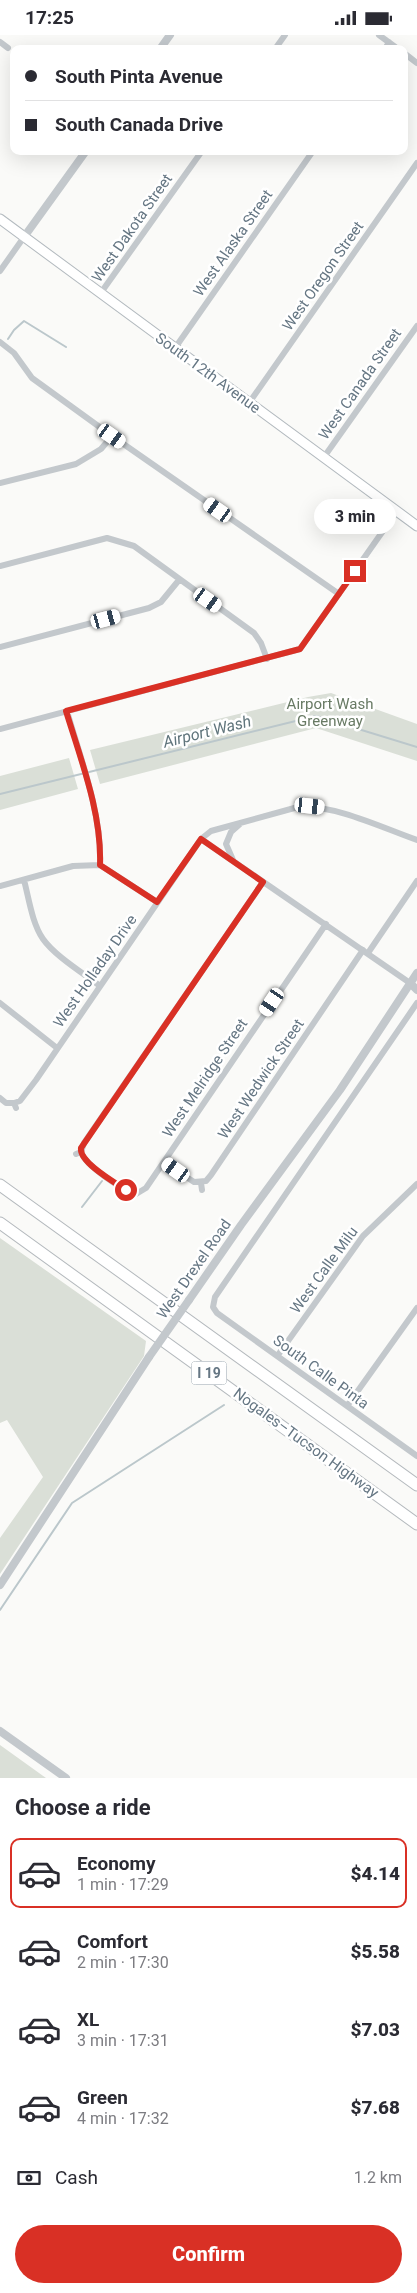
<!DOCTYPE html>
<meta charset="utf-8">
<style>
:root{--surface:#fff;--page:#f7f7f7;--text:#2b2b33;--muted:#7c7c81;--line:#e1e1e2;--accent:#d93025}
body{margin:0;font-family:Roboto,sans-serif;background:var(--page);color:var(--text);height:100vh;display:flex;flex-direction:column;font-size:19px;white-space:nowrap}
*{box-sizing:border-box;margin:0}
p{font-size:16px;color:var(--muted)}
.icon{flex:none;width:28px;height:28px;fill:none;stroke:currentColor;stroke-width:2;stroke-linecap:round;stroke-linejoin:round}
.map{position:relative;height:1743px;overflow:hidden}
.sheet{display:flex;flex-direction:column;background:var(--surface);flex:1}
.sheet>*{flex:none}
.hud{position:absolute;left:10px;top:10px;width:398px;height:110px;border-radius:10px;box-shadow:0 5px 20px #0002;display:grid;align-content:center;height:110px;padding:0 15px;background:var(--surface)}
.end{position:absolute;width:22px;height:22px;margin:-11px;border:6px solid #d93025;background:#fff;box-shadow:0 0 0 2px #fff}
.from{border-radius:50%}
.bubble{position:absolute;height:35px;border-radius:18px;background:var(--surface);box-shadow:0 5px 20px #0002;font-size:16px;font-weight:800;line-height:35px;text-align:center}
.car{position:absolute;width:15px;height:30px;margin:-15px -8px;border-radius:6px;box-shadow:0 0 4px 1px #0007;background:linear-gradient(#fff 24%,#345 0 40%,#fff 0 76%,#345 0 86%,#fff 0)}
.hud b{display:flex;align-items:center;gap:18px;height:48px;font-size:19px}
.hud b+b{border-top:1px solid var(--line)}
.hud i{width:12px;height:12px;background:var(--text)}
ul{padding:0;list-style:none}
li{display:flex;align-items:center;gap:15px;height:70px;margin:0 10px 8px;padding:0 5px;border:2px solid transparent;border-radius:10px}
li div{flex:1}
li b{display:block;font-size:19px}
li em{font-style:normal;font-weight:800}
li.active{border-color:var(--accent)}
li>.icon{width:45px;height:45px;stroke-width:1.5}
h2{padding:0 15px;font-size:22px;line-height:60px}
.pay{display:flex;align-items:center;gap:12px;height:55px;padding:0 15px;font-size:19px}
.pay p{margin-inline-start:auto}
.primary-button{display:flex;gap:10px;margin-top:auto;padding:10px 15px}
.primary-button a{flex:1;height:58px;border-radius:30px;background:var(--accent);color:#fff;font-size:20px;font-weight:800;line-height:58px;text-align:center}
.status{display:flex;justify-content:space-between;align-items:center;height:35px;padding:0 25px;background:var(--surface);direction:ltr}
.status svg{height:14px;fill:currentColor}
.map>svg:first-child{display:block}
.green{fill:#dadfd7}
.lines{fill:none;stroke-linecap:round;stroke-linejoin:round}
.stream{stroke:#bbc7cb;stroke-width:2}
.secondary-casing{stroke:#b3babf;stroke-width:11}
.motorway-casing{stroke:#b4b9bd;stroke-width:13}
.minor{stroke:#c3c8cc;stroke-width:6}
.tertiary{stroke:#c3c8cc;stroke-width:8}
.secondary{stroke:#fff;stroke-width:9}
.motorway{stroke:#fff;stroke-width:11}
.tertiary-bridge{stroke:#c3c8cc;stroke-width:8}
.route{stroke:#d93025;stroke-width:6}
.labels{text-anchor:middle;stroke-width:5;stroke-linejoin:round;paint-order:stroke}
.shield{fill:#fff;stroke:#939fa8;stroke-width:1}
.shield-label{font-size:14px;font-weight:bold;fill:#657683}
.street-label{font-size:15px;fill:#657683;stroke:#fff}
.park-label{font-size:15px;fill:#687a64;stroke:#fff}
.water-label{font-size:16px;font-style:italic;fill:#60757c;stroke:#fff}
</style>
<div class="status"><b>17:25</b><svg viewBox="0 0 49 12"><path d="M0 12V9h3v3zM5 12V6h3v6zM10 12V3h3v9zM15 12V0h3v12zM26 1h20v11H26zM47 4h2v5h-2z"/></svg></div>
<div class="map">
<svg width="417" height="1743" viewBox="0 0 417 1743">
<rect width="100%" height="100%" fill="#fafaf8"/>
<!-- green -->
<path class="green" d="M331,658l86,31v37l-101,-33 -216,56 -10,-34 218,-53z
M69,723l9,31 -78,21v-34z
M0,1203l146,103 -2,15 -144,218v-36l43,-61 -36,-57 -7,3z
M0,1710l46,33h-46z"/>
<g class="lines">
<!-- stream -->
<path class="stream" d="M8,304l6,-9 10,-9 42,26
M0,759l316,-78 101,31
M82,1172l20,-26
M0,1575l72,-107 152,-98"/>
<defs>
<path id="secondary" d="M0,184l417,307"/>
<path id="motorway" d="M0,1150l417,300
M0,1188l417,301"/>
</defs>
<!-- secondary casing -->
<use href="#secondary" class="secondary-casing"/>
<!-- motorway casing -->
<use href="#motorway" class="motorway-casing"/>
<!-- minor -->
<path class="minor" d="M379,0l19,14
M0,7l8,6
M275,14l10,-14
M385,14l4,-7
M404,18l13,10
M0,236l24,-34
M100,259l102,-143
M0,307l14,11 18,25 80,58 227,158
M175,313l138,-197
M249,368l168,-240
M324,422l93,-131
M0,448l76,-19 25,-15 11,-13
M0,531l107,-28 27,8 120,87 7,10 6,16
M0,612l149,-39 12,-6 18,-22
M67,676c14,49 35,103 33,154
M0,694l300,-80 97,-138
M201,804l209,144
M233,825l-7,-16 5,-12 9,-8
M24,845c5,19 8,43 19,59 12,17 40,34 57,47
M0,851l73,-20 27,-1 57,37
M368,918l49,-72
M0,968l57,45
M417,968l-202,294 -2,10 4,6 200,143
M0,1063l6,5h8l2,5
M14,1068l6,-2 16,-21 165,-241 10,-8 87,-24c35,-3 85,21 119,33
M81,1117c5,14 41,38 55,42
M76,1119l5,-2 3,-9 179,-261
M164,1127l30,20 12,-1 5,-6 152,-225
M201,1148l1,7
M136,1159l10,-6 180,-264
M278,1320l85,-119 54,-52
M347,1371l70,-98"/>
<!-- tertiary -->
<path class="tertiary" d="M160,14l10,-14
M24,202l62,-86
M410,948l7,7
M189,1265l52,-75 99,-135 77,-117
M0,1550l149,-228
M0,1696l66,47"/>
<!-- secondary -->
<use href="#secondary" class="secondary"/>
<!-- motorway -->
<use href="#motorway" class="motorway"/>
<!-- tertiary-bridge -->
<path class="tertiary-bridge" d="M149,1322l40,-57"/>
</g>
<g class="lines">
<!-- route -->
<path class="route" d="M126,1155c-12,-8 -47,-28 -45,-42l182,-266 -62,-43 -44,63 -57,-37c2,-51 -19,-105 -34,-154l234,-62 55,-78"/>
</g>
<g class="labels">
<!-- shield labels -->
<rect class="shield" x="191.5" y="1326.5" width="35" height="23" rx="4"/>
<g class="shield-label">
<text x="209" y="1343">I 19</text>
</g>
<!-- street labels -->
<g class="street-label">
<text transform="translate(132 193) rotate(-55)" y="5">West Dakota Street</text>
<text transform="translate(233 208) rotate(-55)" y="5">West Alaska Street</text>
<text transform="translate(323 241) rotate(-55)" y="5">West Oregon Street</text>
<text transform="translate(208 338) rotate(36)" y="5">South 12th Avenue</text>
<text transform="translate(360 349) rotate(-55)" y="5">West Canada Street</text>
<text transform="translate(95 936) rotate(-55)" y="5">West Holladay Drive</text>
<text transform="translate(205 1043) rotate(-56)" y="5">West Melridge Street</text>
<text transform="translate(261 1044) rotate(-56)" y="5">West Wedwick Street</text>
<text transform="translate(194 1234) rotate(-55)" y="5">West Drexel Road</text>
<text transform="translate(324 1235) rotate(-54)" y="5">West Calle Milu</text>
<text transform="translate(321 1337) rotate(36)" y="5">South Calle Pinta</text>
<text transform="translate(306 1408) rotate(36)" y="5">Nogales–Tucson Highway</text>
</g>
<!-- park labels -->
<g class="park-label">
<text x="330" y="674">Airport Wash<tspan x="330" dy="17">Greenway</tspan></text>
</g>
<!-- water labels -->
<g class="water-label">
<text transform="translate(207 696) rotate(-14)" y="6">Airport Wash</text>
</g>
</g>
</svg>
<i class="end from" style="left:126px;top:1155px"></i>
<i class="end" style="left:355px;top:536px"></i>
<div class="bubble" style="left:314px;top:464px;width:82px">3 min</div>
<i class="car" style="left:112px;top:401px;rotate:125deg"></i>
<i class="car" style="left:218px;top:475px;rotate:305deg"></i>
<i class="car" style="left:208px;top:565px;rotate:125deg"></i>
<i class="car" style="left:106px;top:584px;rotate:75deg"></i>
<i class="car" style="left:310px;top:771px;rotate:96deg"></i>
<i class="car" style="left:272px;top:967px;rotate:214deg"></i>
<i class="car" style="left:176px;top:1135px;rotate:305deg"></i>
<div class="hud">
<b><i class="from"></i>South Pinta Avenue</b>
<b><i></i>South Canada Drive</b>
</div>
</div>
<section class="sheet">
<h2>Choose a ride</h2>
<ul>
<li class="active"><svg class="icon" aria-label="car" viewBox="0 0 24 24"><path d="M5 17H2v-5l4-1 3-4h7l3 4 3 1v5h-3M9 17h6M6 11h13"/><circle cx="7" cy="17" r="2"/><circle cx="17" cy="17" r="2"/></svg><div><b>Economy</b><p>1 min · 17:29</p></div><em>$4.14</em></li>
<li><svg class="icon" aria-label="car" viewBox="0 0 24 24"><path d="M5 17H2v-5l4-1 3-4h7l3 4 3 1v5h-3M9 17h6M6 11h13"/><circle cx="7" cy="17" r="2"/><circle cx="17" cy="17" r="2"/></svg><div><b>Comfort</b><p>2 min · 17:30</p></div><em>$5.58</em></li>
<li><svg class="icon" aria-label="car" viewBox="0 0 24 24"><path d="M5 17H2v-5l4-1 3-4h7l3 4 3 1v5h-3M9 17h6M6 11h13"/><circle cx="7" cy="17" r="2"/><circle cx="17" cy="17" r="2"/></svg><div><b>XL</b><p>3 min · 17:31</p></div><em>$7.03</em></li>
<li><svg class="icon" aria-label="car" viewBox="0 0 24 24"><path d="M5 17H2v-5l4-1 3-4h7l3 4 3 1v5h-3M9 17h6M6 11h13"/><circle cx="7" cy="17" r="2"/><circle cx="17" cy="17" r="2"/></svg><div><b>Green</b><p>4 min · 17:32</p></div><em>$7.68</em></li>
</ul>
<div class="pay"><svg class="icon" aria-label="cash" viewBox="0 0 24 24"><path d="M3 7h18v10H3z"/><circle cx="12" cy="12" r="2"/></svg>Cash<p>1.2 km</p></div>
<div class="primary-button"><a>Confirm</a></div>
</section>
